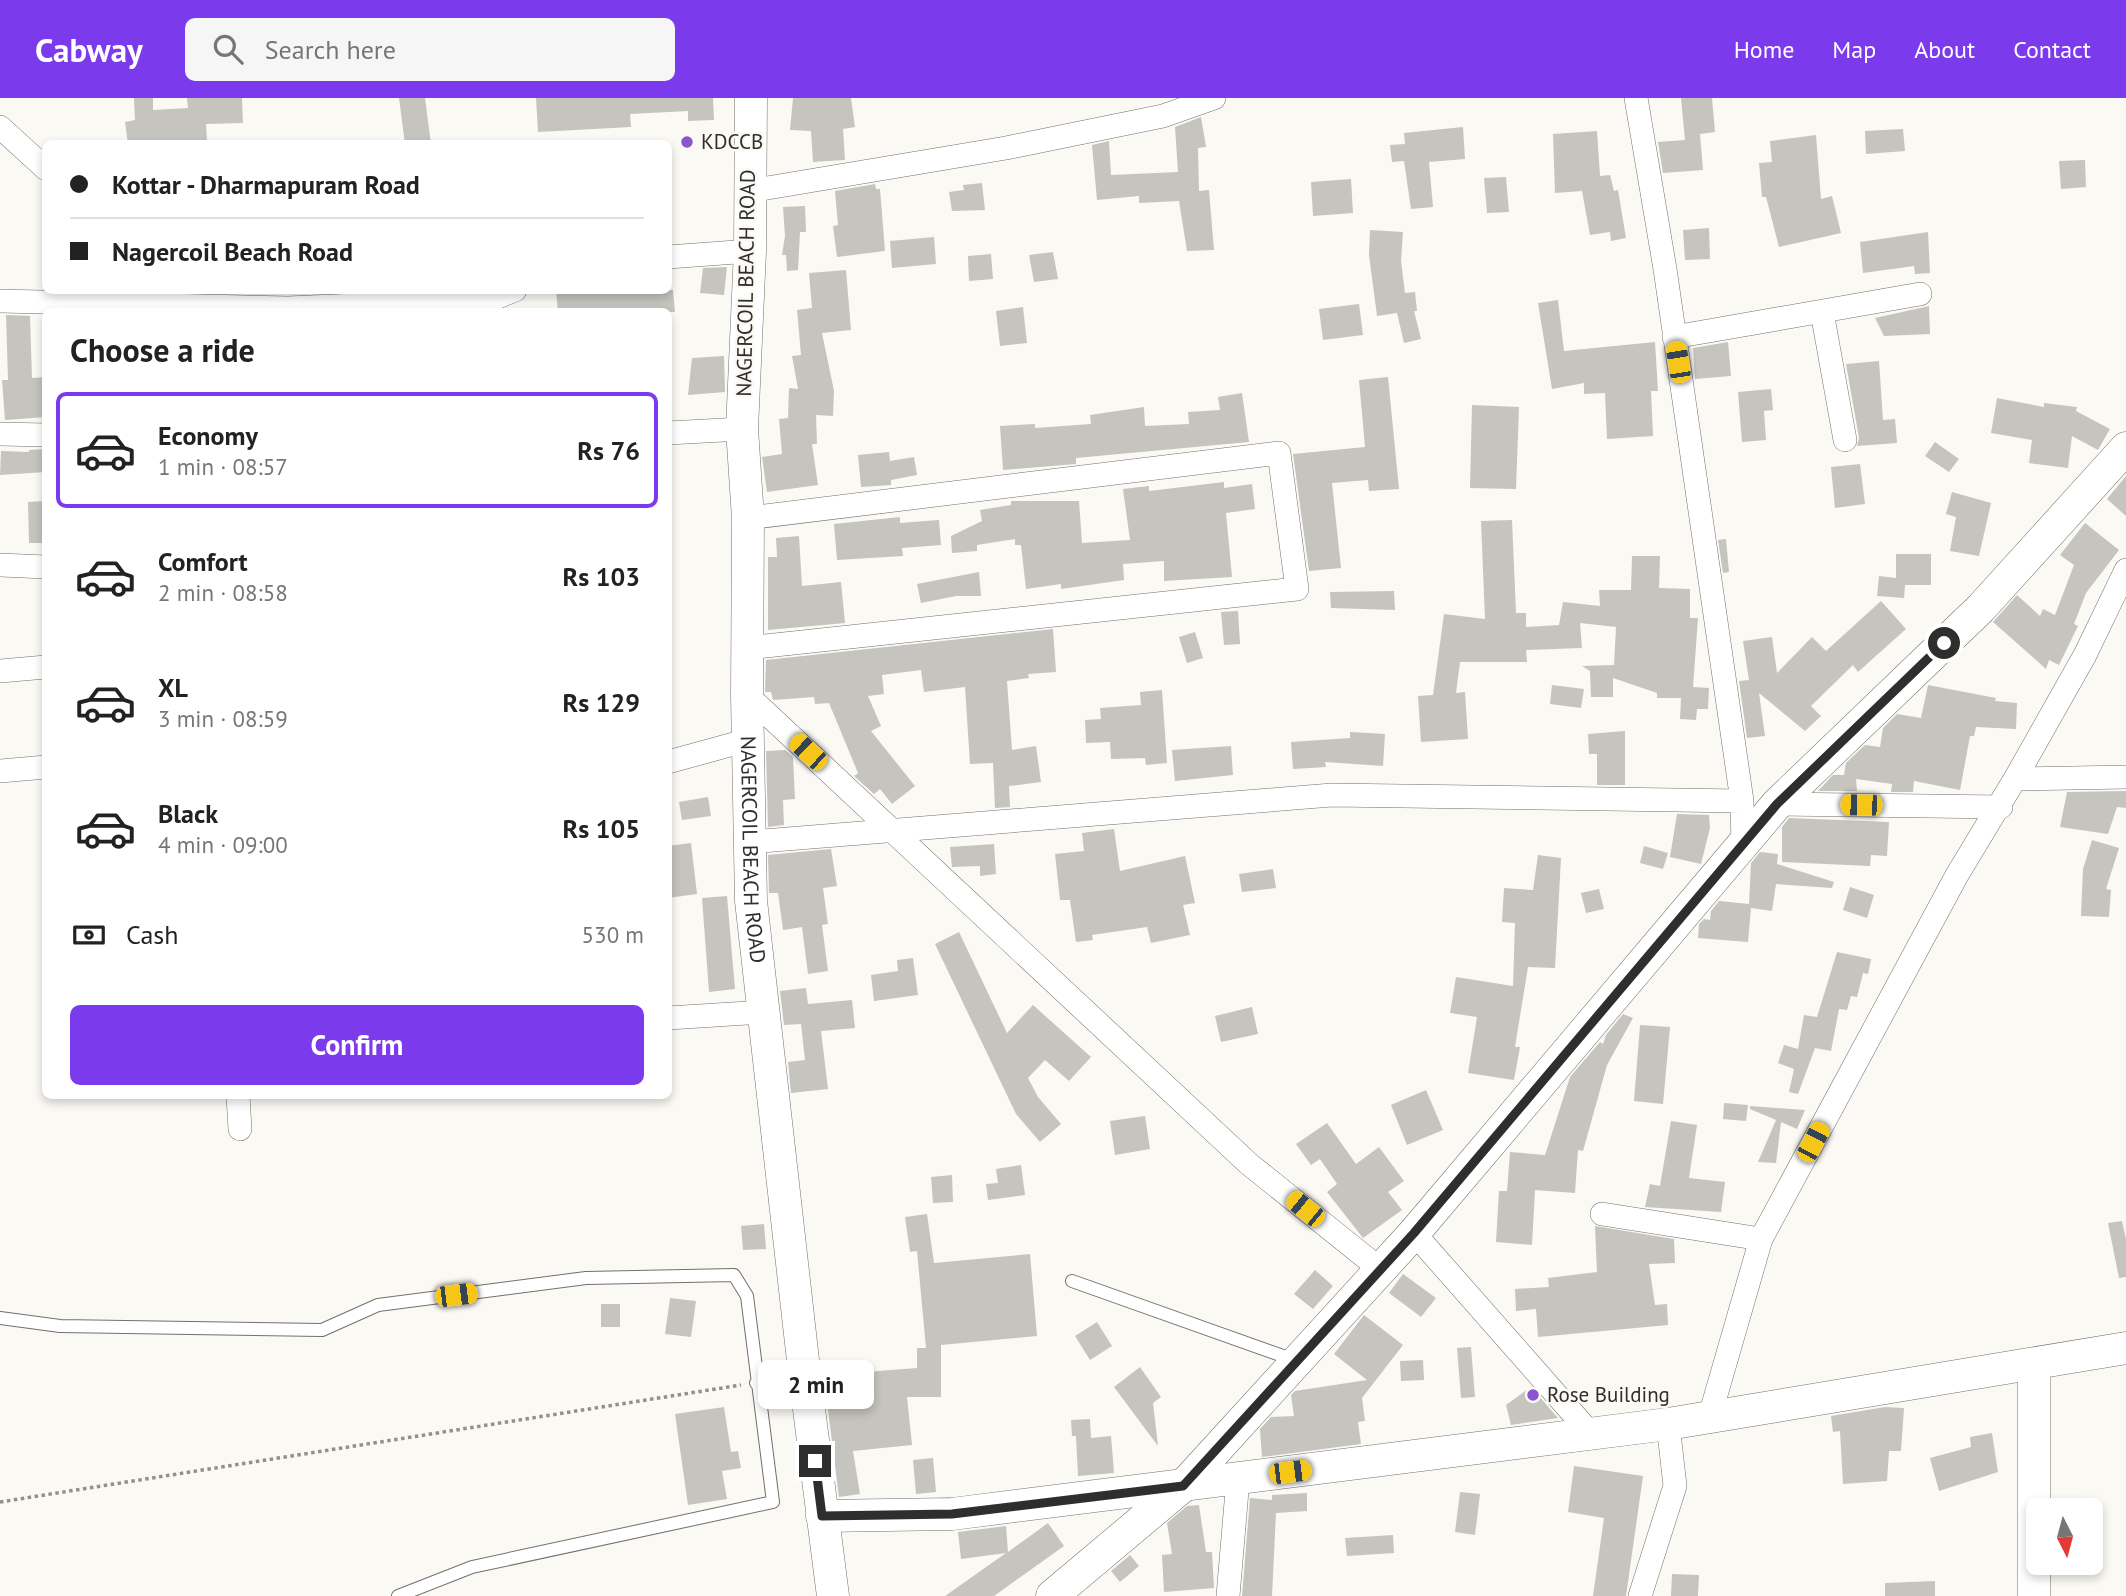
<!DOCTYPE html>
<meta charset="utf-8">
<style>
:root{--surface:#fff;--page:#f6f6f6;--text:#222;--muted:#767676;--line:#e0e0e0;--accent:#7c3aed}
body{margin:0;font-family:"PT Sans",sans-serif;background:var(--page);color:var(--text);height:100vh;display:flex;flex-direction:column;font-size:26px;white-space:nowrap}
*{box-sizing:border-box;margin:0}
p{font-size:23px;color:var(--muted)}
.icon{flex:none;width:38px;height:38px;fill:none;stroke:currentColor;stroke-width:2;stroke-linecap:round;stroke-linejoin:round}
.map{position:relative;flex:1;overflow:hidden}
.side{position:absolute;left:42px;top:210px;width:630px;height:791px;display:flex;flex-direction:column;background:var(--surface);border-radius:10px;box-shadow:0 4px 10px #0003}
.side>*{flex:none}
.hud{position:absolute;left:42px;top:42px;width:630px;height:154px;border-radius:10px;box-shadow:0 4px 10px #0003;display:grid;align-content:center;height:154px;padding:0 28px;background:var(--surface)}
.needle{width:46px;rotate:174deg}
.fabs{position:absolute;left:2026px;top:1400px;display:grid;gap:14px}
.fabs a{display:grid;place-items:center;width:77px;height:77px;border-radius:10px;background:var(--surface);box-shadow:0 4px 10px #0003;font-size:35px}
.end{position:absolute;width:32px;height:32px;margin:-16px;border:9px solid #2f2e2c;background:#fff;box-shadow:0 0 0 4px #fff}
.from{border-radius:50%}
.bubble{position:absolute;height:49px;border-radius:10px;background:var(--surface);box-shadow:0 4px 10px #0003;font-size:23px;font-weight:700;line-height:49px;text-align:center}
.car{position:absolute;width:21px;height:42px;margin:-21px -10px;border-radius:9px;box-shadow:0 0 5px 2px #0007;background:linear-gradient(#f5c518 24%,#345 0 40%,#f5c518 0 76%,#345 0 86%,#f5c518 0)}
.hud b{display:flex;align-items:center;gap:24px;height:66px;font-size:26px}
.hud b+b{border-top:2px solid var(--line)}
.hud i{width:18px;height:18px;background:var(--text)}
ul{padding:0;list-style:none}
li{display:flex;align-items:center;gap:21px;height:116px;margin:0 14px 10px;padding:0 14px;border:4px solid transparent;border-radius:10px}
li div{flex:1}
li b{display:block;font-size:26px}
li em{font-style:normal;font-weight:700}
li.current{border-color:var(--accent)}
li>.icon{width:63px;height:63px;stroke-width:1.5}
h2{padding:0 28px;font-size:32px;line-height:84px}
.pay{display:flex;align-items:center;gap:18px;height:77px;padding:0 28px;font-size:26px}
.pay p{margin-inline-start:auto}
.primary-button{display:flex;gap:14px;margin-top:auto;padding:14px 28px}
.primary-button a{flex:1;height:80px;border-radius:10px;background:var(--accent);color:#fff;font-size:28px;font-weight:700;line-height:80px;text-align:center}
header{display:flex;align-items:center;gap:42px;box-sizing:border-box;height:98px;padding:0 35px;background:var(--accent);color:#fff}
header strong{font-size:33px}
nav{display:flex;gap:38px;margin-inline-start:auto;font-size:24px}
.search{width:490px;height:63px;background:var(--page);display:flex;align-items:center;gap:18px;box-sizing:border-box;padding:0 24px;border-radius:10px;color:var(--muted);font-size:26px}
.map>svg:first-child{display:block}
.building{fill:#c6c4bf}
.lines{fill:none;stroke-linecap:round;stroke-linejoin:round}
.lane-casing{stroke:#73706c;stroke-width:14}
.street-casing{stroke:#73706c;stroke-width:24}
.secondary-casing{stroke:#73706c;stroke-width:33}
.path{stroke:#91908c;stroke-width:3.5;stroke-dasharray:3.5 3.5;stroke-linecap:butt}
.lane{stroke:#fff;stroke-width:12}
.street{stroke:#fff;stroke-width:23}
.secondary{stroke:#fff;stroke-width:32}
.route{stroke:#2f2e2c;stroke-width:9}
.poi-dot{fill:#8d55cd;stroke:#fbf9f4;stroke-width:2.5}
.labels{text-anchor:middle;stroke-width:5;stroke-linejoin:round;paint-order:stroke}
.poi-label{font-size:21px;fill:#2f2e2c;stroke:#fbf9f4;text-anchor:start}
.street-label{font-size:21px;fill:#2f2e2c;stroke:#fbf9f4}
</style>
<header>
<strong>Cabway</strong>
<div class="search"><svg class="icon" aria-label="search" viewBox="0 0 24 24"><circle cx="10" cy="10" r="6"/><path d="M15 15l6 6"/></svg>Search here</div>
<nav><a>Home</a><a>Map</a><a>About</a><a>Contact</a></nav>
</header>
<div class="map">
<svg width="2126" height="1498" viewBox="0 0 2126 1498">
<rect width="100%" height="100%" fill="#fbf9f4"/>
<!-- building -->
<path class="building" d="M134,0h19v12l35,-2 -1,-10h55l1,25 -37,1 1,17 -79,3 -3,-22 10,-2z
M399,0h26l6,46h-26z
M536,0h177l1,22 -26,1v-10l-58,3 1,13 -93,5z
M793,0h58l4,29 -12,2 2,31 -32,2 -2,-31 -21,-1z
M1681,0h31l3,34 -15,2 3,36 -40,3 -5,-31 27,-2z
M1201,19l5,30 -8,1 1,43 10,-1 5,60 -27,1 -8,-50 -40,2v-7l-42,4 -5,-55 17,-4 2,34 67,-3 -3,-45z
M1463,29l2,32 -36,3 4,45 -22,2 -7,-48 -12,1 -2,-17 15,-1 -1,-11z
M1903,31l2,22 -39,3 -1,-23z
M1597,33l3,45 10,-1 4,16 4,-1 8,48 -15,3 -1,-9 -20,3 -8,-44 -27,2 -2,-59z
M1816,37l5,64 11,-3 9,37 -62,14 -13,-50h-4l-3,-34 13,-1 -2,-21z
M2085,62l1,27 -25,2 -2,-28z
M1506,79l3,35 -22,1 -3,-35z
M1351,81l2,34 -40,3 -2,-34z
M982,85l3,27 -33,1 -3,-19 15,-2 -1,-5z
M875,86l1,5h4l5,62 -48,6 -4,-31 5,-1 -3,-34z
M805,108l1,26h-6l-2,38 -11,1 -1,-16h-4l3,-19 -2,-29z
M1709,130l1,31 -25,1 -2,-30z
M1370,132l33,2 -2,29 4,32 10,-1 2,19h-3l7,28 -17,4 -7,-30 -20,3 -8,-61z
M1928,134l2,41 -15,1 -1,-8 -51,7 -3,-31z
M934,139l2,27 -44,4 -2,-27z
M1053,154l5,27 -24,3 -5,-27z
M991,156l2,25 -24,2 -1,-25z
M727,169l-3,28 -24,-2 3,-25z
M846,172l5,60 -29,3 12,58 -1,25 -17,-1 1,29h-5l6,41 -51,7 -5,-35 20,-3 -3,-35 9,-1 1,-30 9,1 -6,-33 9,-1 -4,-45 15,-2 -3,-35z
M556,192h117l2,22h-117z
M1558,202l6,51 91,-9 3,49h-7l2,45 -46,3 -2,-46 -21,1v-11l-32,6 -14,-86z
M1359,206l4,31 -40,5 -4,-31z
M1929,208l1,28 -46,2 -9,-18z
M1023,209l4,36 -27,3 -4,-35z
M6,217l24,1 2,62 14,-1v40l-41,3 -3,-40h6z
M1728,244l3,34 -36,3 -2,-31z
M724,258l1,36 -37,3 4,-37z
M1879,263l4,59 12,-1 2,24 -40,3 2,-8 -13,-74z
M1388,279l11,112 -30,2 -1,-11 -36,3 9,85 -32,3 -16,-117 72,-7 -6,-67z
M1771,291l2,21 -9,1 2,29 -24,2 -4,-50z
M1242,295l7,49 -173,16v6l-73,6 -3,-44 35,-2v4l56,-4 -1,-9 54,-8 1,19 44,-2 -1,-12 32,-2 -2,-13z
M1997,300l47,9v-4l33,4 -1,4 34,18 -12,21 -26,-14 -4,32 -39,-5 3,-23 -41,-7z
M1472,307l47,2 -3,82 -46,-1z
M1935,344l24,17 -10,13 -24,-16z
M46,351v23l-46,3 1,-24 28,1v-2z
M889,354l1,9 24,-4 3,18 -26,5v5l-30,2 -3,-32z
M1860,366l5,40 -30,4 -4,-41z
M2126,378v40l-19,-17z
M1224,384v6l28,-4 3,25 -29,4 6,64 -68,4v-20l-41,3 1,16 -63,9v-5l-35,5 -5,-44h-6v-6l-38,6v6l-25,2 -1,-17 31,-15 -2,-11 31,-5v-4h68l3,42 48,-3 -7,-51 26,-3v5z
M1952,394l39,11 -12,53 -29,-5 6,-34 -10,-3z
M46,403v42h-17l-1,-41z
M900,419v6l39,-3 2,25 -39,3 1,8 -66,4 -3,-36z
M1512,422l4,93h10v14l33,-2 4,-23 37,4 -1,-16h32l1,-34h28l-1,32 31,1v29h8l-5,69 16,1 -1,21h-11l-1,11 -16,-1 1,-21h-24v-5l-44,-15v19h-22l-1,-26 -8,-5 32,-1 2,-38 -36,-4 2,25 -56,2 1,12h-67l-4,31 9,-1 3,47 -47,3 -3,-46 15,-1 11,-81 41,5 -4,-98z
M2085,425l34,27 -33,43 -12,31 4,2 -19,39 -10,-5 -3,9 -53,-47 24,-27 23,21 3,-7 12,6 19,-50 -14,-10z
M799,438l3,50 39,-4 4,41 -77,7v-73h9l-1,-19z
M1726,441l3,33 -6,1 -5,-33z
M1896,456h35v31h-26l-1,13 -27,-2 2,-20 17,2z
M979,474l2,24h-25l-35,7 -4,-19z
M1394,493l1,19 -64,-2 -1,-16z
M1881,503l25,28 -48,43 -5,-7 -42,41 10,10 -16,15 -46,-38 6,43 -18,2 -8,-57 10,-1 -6,-39 29,-4 5,36 35,-36 14,14z
M1238,513l2,33 -16,1 -3,-33z
M1053,531l3,43 -28,2 1,4 -22,3 5,69 24,-4 5,36 -32,4 1,21 -15,1 -2,-45 -23,1 -5,-77 -41,5 -3,-22 -39,5 2,19 -16,2 13,30 -10,5 44,55 -23,18 -12,-15 -6,5 -20,-18 4,-3 -29,-70 -14,1 -1,-7 -41,3 -2,-8h-6l1,-32z
M1195,534l8,26 -16,5 -8,-26z
M1552,587l32,4 -3,19 -31,-4z
M1928,587l68,13 -1,3 22,2 -1,26 -40,-2 -2,9h-4l-10,54 -46,-9 -1,11h-22l1,-8 -36,-5 1,12h-39l15,-16h11l2,-12 19,-18 15,2 3,-19 14,-14 24,4z
M1162,592l5,73 -21,2 -1,-7 -34,1 -1,-17 -24,1 -1,-23 16,-1 -1,-11 41,-3 -1,-13z
M1625,633v54h-28v-31h-8l-1,-20z
M1350,634l35,2 -2,32 -58,-4 1,5 -33,2 -2,-27 59,-4z
M1231,648l2,29 -58,6 -3,-31z
M785,652l8,7 2,42 -12,1 1,25 -16,2 -2,-76z
M2126,693v17l-9,-1 -9,27 -48,-7 7,-35z
M708,699l3,19 -29,4 -3,-18z
M1677,716l32,1 1,13 -9,36 -31,-7z
M1789,720l100,4 -2,34 -16,-1 -1,11 -88,-4v-35z
M1114,731l6,42 65,-15 10,47 -12,2 7,30 -39,8 -4,-16 -55,8 1,5 -17,2 -6,-42h-10l-5,-46 29,-3 -2,-18z
M2092,742l27,8 -13,41 5,1 -2,27 -28,-1 2,-47z
M691,745l6,51 -29,4v-52z
M994,746l2,30 -16,2v-10l-28,1 -2,-20z
M1644,748l24,7 -5,16 -23,-6z
M831,751l6,37 -14,2 5,36 -6,1 6,46 -20,3 -6,-47 -19,3 -5,-37h-9l-1,-38z
M1760,754l18,2 -1,10 57,18 -2,6 -56,-4 -4,27 -21,-3 -3,34 -50,-4 1,-14 5,-5 6,1 1,-9 8,-10 30,3 2,-41z
M1538,757l23,3 -6,110 -27,-1 -13,80h5l-6,33 -46,-7 9,-56 -27,-4 6,-36 57,9 2,-63 -13,-1 2,-34 29,2z
M1273,771l3,19 -34,4 -3,-18z
M1850,789l24,8 -7,23 -24,-8z
M1599,791l5,20 -18,4 -5,-20z
M727,798l8,93 -26,3 -7,-94z
M959,834l48,101 26,-28 58,52 -22,24 -24,-21 -17,18 10,19 23,27 -21,18 -24,-28 -81,-170z
M1837,854l34,7 -3,15 -5,-1 -6,24 -6,-1 -4,14 -8,-1 -8,42 -16,-3 -17,46 -9,-2 5,-23 -16,-6 6,-18 14,4 6,-34 13,2z
M913,860l5,37 -44,6 -3,-26 27,-4 -1,-11z
M806,890l2,16 44,-4 3,28 -34,3 7,58 -37,4 -3,-31 17,-2 -4,-36 -17,1 -4,-34z
M1252,909l6,27 -37,8 -6,-26z
M1623,916l10,4 -26,47 -24,86 -5,-1 -3,43 -40,-3 -3,55 -36,-3 3,-51h8l3,-39 35,3 25,-78 30,-35 3,2 3,-9z
M1640,927l30,2 -7,77 -29,-3z
M1426,992l17,40 -36,15 -16,-40z
M1724,1005l24,2 -2,16 -23,-2z
M1750,1008l55,4 -8,19 -16,-7 -5,41 -18,-1 18,-42 -26,-11z
M1145,1018l5,33 -35,6 -5,-34z
M1671,1023l26,4 -8,53 36,4 -4,30 -76,-5 5,-23 10,2z
M1327,1025l29,41 23,-17 25,34 -16,11 14,18 -39,28 -36,-46 10,-8 -17,-25 -9,6 -15,-21z
M1021,1067l4,30 -37,5 -2,-16 12,-1 -2,-14z
M952,1077l1,27 -20,1 -2,-26z
M927,1116l7,49 96,-9 7,82 -96,9v52h-34l5,48 -59,6 7,43 -21,3 -12,-95 40,-2 -2,-28 52,-4v-20h9l-9,-97 -7,1 -5,-35z
M2122,1123l4,18v38l-7,1 -11,-55z
M764,1126l2,25 -23,1 -2,-24z
M1595,1128l79,13 1,24 -26,1 6,41 12,-1 1,21 -130,12 -2,-28 -20,2 -1,-22 34,-2 -1,-9 49,-6z
M1315,1172l18,16 -20,23 -19,-15z
M1403,1176l33,24 -15,19 -32,-24z
M670,1200l26,3 -5,36 -26,-3z
M601,1206h19v23h-19z
M1364,1217l39,30 -41,53 3,23 -7,1 3,22 -99,13 -2,-28 11,-12 23,-1 -3,-21 4,-4 72,-11 -33,-26z
M1097,1224l15,24 -22,14 -15,-24z
M1471,1249l4,50 -14,1 -4,-50z
M1423,1262l1,20 -23,1 -1,-20z
M1140,1269l21,30 -8,6 5,43 -44,-59z
M1531,1289l27,31 -47,7 -5,-20z
M724,1309l7,45 7,-1 3,17 -19,3 5,28 -39,6 -13,-91z
M1885,1309l19,1 -3,43h-12l-2,30 -44,3 -3,-53 -7,1 -2,-16z
M1090,1321l1,19 20,-2 3,37 -36,3 -2,-40h-4l-1,-16z
M1992,1335l6,39 -59,19 -9,-33 41,-11 -1,-10z
M933,1360l3,34 -20,2 -3,-34z
M1574,1368l69,10 -17,120h-33l11,-78 -36,-6z
M1460,1394l20,2 -5,41 -20,-3z
M1307,1395v18l-31,2 -4,83h-30l8,-98 22,2v-5z
M1199,1407l7,47h6l2,36 -50,4 -2,-37 10,-1 -5,-31 20,-17z
M1048,1425l16,23 -70,50h-49l61,-43 -45,6 -3,-27 48,-6 2,26z
M1393,1437l1,18 -47,3 -2,-18z
M1130,1457l9,11 -19,16 -9,-11z
M1672,1476l27,1 -1,21h-27z
M1935,1483v15h-50v-13z"/>
<g class="lines">
<defs>
<path id="lane" d="M1072,1183l225,80
M0,1220l60,8 262,4 56,-25 208,-27 148,-3 13,21 26,206 -301,65 -74,29
M756,1285l48,-5"/>
<path id="street" d="M1636,0l29,171 77,532 1,46
M0,29l46,42
M749,93l257,-43 157,-32 51,-18
M668,159l82,-6
M0,203l288,7 205,-9 22,-9
M1822,214l23,128
M1674,239l246,-43
M668,335l74,-4
M0,336l46,1
M0,467l46,2
M747,550l550,-59 -18,-136 -531,65
M0,573l46,-4
M747,597l502,469 131,105
M668,664l80,-22
M0,673l46,-4
M2015,681l70,-124 41,-85
M1777,706l224,3
M750,744l582,-47 410,6
M668,920l96,-6
M238,998l2,33
M1602,1116l159,25
M1414,1135l177,201
M1709,1321l52,-180 196,-364 58,-96 111,-2
M1228,1498l10,-117
M1640,1498l35,-110 -7,-62"/>
<g id="secondary">
<path id="s1" d="M751,0l-1,153 -8,178 6,89 -1,177 4,206 54,477 28,218"/>
<path d="M2034,1267v231"/>
<path d="M822,1418l130,-2 716,-90 458,-76"/>
<path d="M1052,1498l131,-110 231,-253 363,-429 204,-196 145,-160"/>
</g>
</defs>
<!-- lane casing -->
<use href="#lane" class="lane-casing"/>
<!-- street casing -->
<use href="#street" class="street-casing"/>
<!-- secondary casing -->
<use href="#secondary" class="secondary-casing"/>
<!-- path -->
<path class="path" d="M0,1404l741,-117"/>
<!-- lane -->
<use href="#lane" class="lane"/>
<!-- street -->
<use href="#street" class="street"/>
<!-- secondary -->
<use href="#secondary" class="secondary"/>
</g>
<g class="lines">
<!-- route -->
<path class="route" d="M815,1363l7,55 130,-2 231,-28 231,-253 363,-429 167,-161"/>
</g>
<!-- markers -->
<g class="poi-dot">
<circle cx="687" cy="44" r="7"/>
<circle cx="1533" cy="1297" r="7"/>
</g>
<g class="labels">
<!-- poi labels -->
<g class="poi-label">
<text x="701" y="51">KDCCB</text>
<text x="1547" y="1304">Rose Building</text>
</g>
<!-- street labels -->
<g class="street-label">
<text transform="translate(746 185) rotate(-89)" y="7">NAGERCOIL BEACH ROAD</text>
<text dy="7" stroke="none"><textPath href="#s1" startOffset="752">NAGERCOIL BEACH ROAD</textPath></text>
</g>
</g>
</svg>
<div class="fabs">
<a><svg class="needle" viewBox="-14 -14 28 28"><path d="M0-13l5 13h-10z" fill="#e53935"/><path d="M0 13l5-13h-10z" fill="#767676"/></svg></a>
</div>
<i class="end from" style="left:1944px;top:545px"></i>
<i class="end" style="left:815px;top:1363px"></i>
<div class="bubble" style="left:758px;top:1262px;width:116px">2 min</div>
<i class="car" style="left:1678px;top:264px;rotate:351deg"></i>
<i class="car" style="left:808px;top:654px;rotate:313deg"></i>
<i class="car" style="left:1861px;top:707px;rotate:271deg"></i>
<i class="car" style="left:1813px;top:1044px;rotate:28deg"></i>
<i class="car" style="left:1305px;top:1111px;rotate:309deg"></i>
<i class="car" style="left:456px;top:1197px;rotate:83deg"></i>
<i class="car" style="left:1290px;top:1374px;rotate:83deg"></i>
<div class="hud">
<b><i class="from"></i>Kottar - Dharmapuram Road</b>
<b><i></i>Nagercoil Beach Road</b>
</div>
<section class="side">
<h2>Choose a ride</h2>
<ul>
<li class="current"><svg class="icon" aria-label="car" viewBox="0 0 24 24"><path d="M5 17H2v-5l4-1 3-4h7l3 4 3 1v5h-3M9 17h6M6 11h13"/><circle cx="7" cy="17" r="2"/><circle cx="17" cy="17" r="2"/></svg><div><b>Economy</b><p>1 min · 08:57</p></div><em>Rs 76</em></li>
<li><svg class="icon" aria-label="car" viewBox="0 0 24 24"><path d="M5 17H2v-5l4-1 3-4h7l3 4 3 1v5h-3M9 17h6M6 11h13"/><circle cx="7" cy="17" r="2"/><circle cx="17" cy="17" r="2"/></svg><div><b>Comfort</b><p>2 min · 08:58</p></div><em>Rs 103</em></li>
<li><svg class="icon" aria-label="car" viewBox="0 0 24 24"><path d="M5 17H2v-5l4-1 3-4h7l3 4 3 1v5h-3M9 17h6M6 11h13"/><circle cx="7" cy="17" r="2"/><circle cx="17" cy="17" r="2"/></svg><div><b>XL</b><p>3 min · 08:59</p></div><em>Rs 129</em></li>
<li><svg class="icon" aria-label="car" viewBox="0 0 24 24"><path d="M5 17H2v-5l4-1 3-4h7l3 4 3 1v5h-3M9 17h6M6 11h13"/><circle cx="7" cy="17" r="2"/><circle cx="17" cy="17" r="2"/></svg><div><b>Black</b><p>4 min · 09:00</p></div><em>Rs 105</em></li>
</ul>
<div class="pay"><svg class="icon" aria-label="cash" viewBox="0 0 24 24"><path d="M3 7h18v10H3z"/><circle cx="12" cy="12" r="2"/></svg>Cash<p>530 m</p></div>
<div class="primary-button"><a>Confirm</a></div>
</section>
</div>
